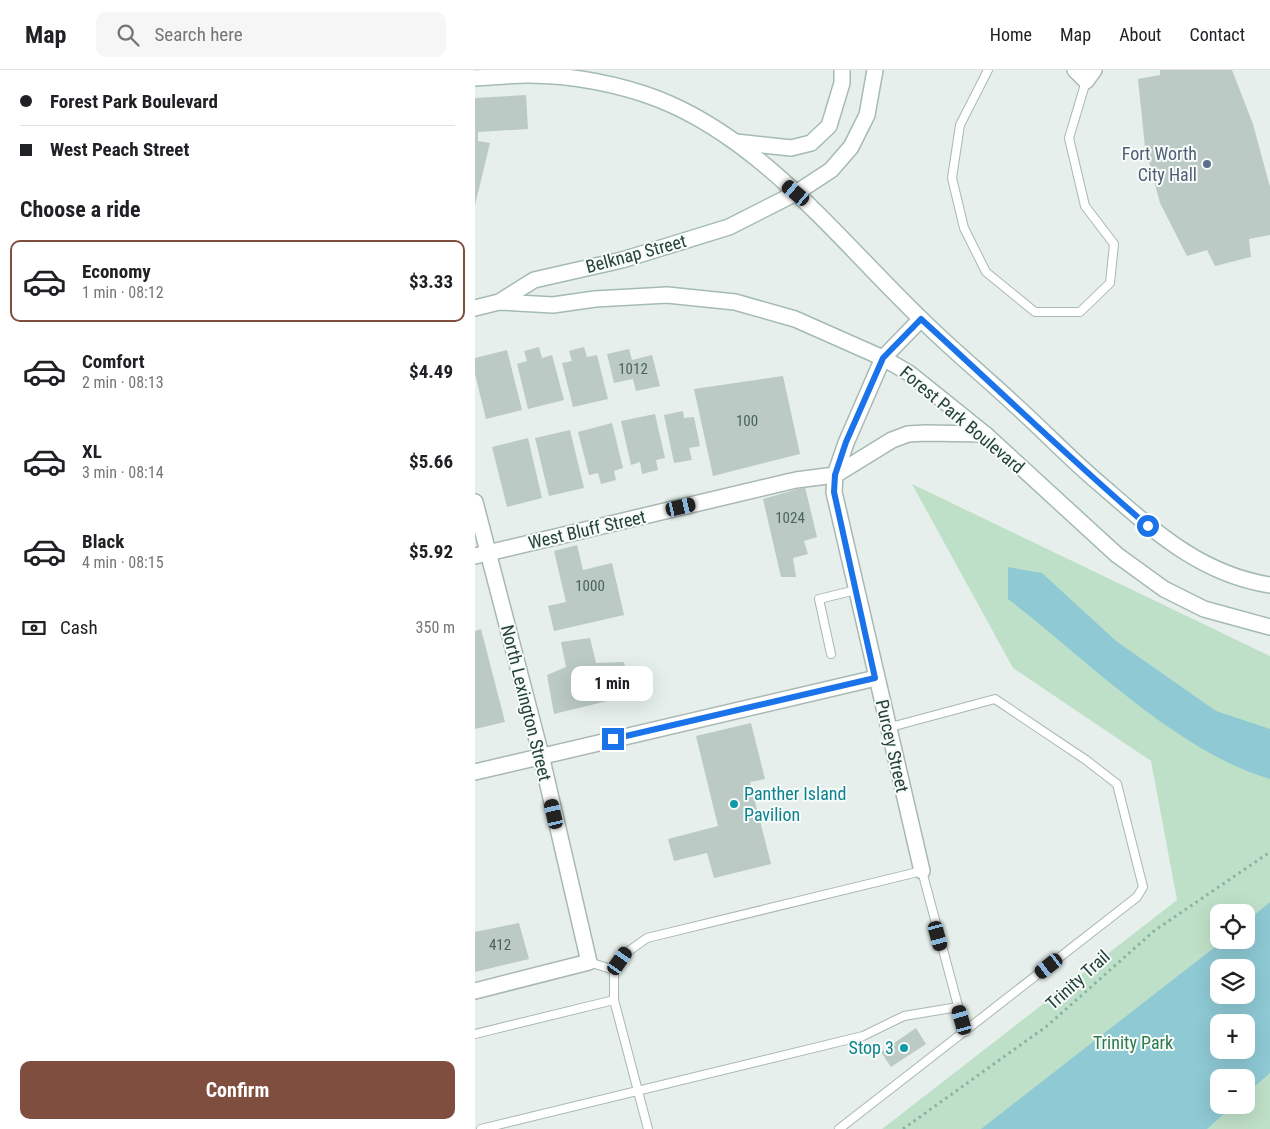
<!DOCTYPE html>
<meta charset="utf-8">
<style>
:root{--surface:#fff;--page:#f6f6f6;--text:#202124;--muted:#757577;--line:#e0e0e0;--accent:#7f4e3f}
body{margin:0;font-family:"Roboto Condensed",sans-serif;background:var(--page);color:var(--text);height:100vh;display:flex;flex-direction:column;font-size:19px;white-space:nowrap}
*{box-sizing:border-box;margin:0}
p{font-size:16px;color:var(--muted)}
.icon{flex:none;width:28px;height:28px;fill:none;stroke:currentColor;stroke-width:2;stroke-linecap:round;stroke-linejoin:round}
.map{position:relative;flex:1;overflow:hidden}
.details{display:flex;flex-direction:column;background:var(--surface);width:475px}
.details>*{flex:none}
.guide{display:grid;align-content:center;height:110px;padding:0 20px;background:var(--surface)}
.buttons{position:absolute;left:735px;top:834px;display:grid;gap:10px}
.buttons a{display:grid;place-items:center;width:45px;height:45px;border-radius:10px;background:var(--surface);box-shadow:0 5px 20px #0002;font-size:25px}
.end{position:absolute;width:22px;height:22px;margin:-11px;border:6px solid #1a73e8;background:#fff;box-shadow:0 0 0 2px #fff}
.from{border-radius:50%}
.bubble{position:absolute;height:35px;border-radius:10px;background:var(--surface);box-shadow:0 5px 20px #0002;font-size:16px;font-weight:700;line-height:35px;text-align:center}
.car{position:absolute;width:15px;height:30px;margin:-15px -8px;border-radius:6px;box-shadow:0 0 4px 1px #0007;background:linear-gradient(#222 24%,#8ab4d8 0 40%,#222 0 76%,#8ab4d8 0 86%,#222 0)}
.guide b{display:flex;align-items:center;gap:18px;height:48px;font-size:19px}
.guide b+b{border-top:1px solid var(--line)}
.guide i{width:12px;height:12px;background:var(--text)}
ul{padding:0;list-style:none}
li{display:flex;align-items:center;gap:15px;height:82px;margin:0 10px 8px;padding:0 10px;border:2px solid transparent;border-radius:10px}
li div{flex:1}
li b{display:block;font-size:19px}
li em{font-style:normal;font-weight:700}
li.on{border-color:var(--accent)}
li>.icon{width:45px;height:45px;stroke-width:1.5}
h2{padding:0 20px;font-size:22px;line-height:60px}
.pay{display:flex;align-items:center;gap:12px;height:55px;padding:0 20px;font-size:19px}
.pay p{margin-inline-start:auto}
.primary-button{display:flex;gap:10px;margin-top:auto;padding:10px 20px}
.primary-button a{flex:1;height:58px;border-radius:10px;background:var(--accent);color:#fff;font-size:20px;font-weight:700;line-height:58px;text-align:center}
header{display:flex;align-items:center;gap:30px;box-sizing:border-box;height:70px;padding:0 25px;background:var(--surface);border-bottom:1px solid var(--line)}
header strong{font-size:24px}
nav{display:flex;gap:28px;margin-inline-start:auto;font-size:18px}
.search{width:350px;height:45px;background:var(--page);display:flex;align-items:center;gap:12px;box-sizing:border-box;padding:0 18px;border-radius:10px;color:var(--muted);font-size:19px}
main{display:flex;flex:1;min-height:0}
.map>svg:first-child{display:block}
.green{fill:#bfe0c8;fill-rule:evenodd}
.water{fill:#8ec9d4;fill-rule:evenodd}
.building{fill:#bbcac4}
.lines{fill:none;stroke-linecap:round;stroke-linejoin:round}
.lane-casing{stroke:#a8b8b2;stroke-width:10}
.street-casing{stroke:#a8b8b2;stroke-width:18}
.secondary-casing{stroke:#a4bbb3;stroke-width:18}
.path{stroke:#86b3a5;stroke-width:3;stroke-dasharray:2.5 4;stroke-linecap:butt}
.lane{stroke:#fff;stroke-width:8}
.street{stroke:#fff;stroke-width:15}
.secondary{stroke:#fff;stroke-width:15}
.route{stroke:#1a73e8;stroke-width:6}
.service-dot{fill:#5c6f8a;stroke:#f7fbf9;stroke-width:2}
.culture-dot{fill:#0f9aa8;stroke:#f7fbf9;stroke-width:2}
.labels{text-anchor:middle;stroke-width:4;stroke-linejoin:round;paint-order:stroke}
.number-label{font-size:15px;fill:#4a645c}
.service-label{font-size:18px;fill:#4e5e75;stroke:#f7fbf9;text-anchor:end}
.street-label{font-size:18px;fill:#24423a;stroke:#f7fbf9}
.culture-label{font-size:18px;fill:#0d838f;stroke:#f7fbf9;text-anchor:start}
.park-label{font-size:18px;fill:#2d7a4b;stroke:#f7fbf9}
</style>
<header>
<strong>Map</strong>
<div class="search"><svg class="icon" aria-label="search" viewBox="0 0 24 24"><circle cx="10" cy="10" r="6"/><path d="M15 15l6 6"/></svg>Search here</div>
<nav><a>Home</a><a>Map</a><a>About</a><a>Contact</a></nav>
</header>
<main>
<section class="details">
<div class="guide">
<b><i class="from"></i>Forest Park Boulevard</b>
<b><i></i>West Peach Street</b>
</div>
<h2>Choose a ride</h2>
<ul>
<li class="on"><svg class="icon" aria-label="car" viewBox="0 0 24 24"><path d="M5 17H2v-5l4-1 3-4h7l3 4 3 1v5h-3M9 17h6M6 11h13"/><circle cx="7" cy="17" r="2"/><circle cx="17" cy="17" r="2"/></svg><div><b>Economy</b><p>1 min · 08:12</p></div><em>$3.33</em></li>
<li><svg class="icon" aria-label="car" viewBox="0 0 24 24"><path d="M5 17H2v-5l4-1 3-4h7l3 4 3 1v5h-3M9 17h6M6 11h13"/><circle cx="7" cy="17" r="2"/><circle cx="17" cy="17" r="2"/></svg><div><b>Comfort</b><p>2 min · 08:13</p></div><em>$4.49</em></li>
<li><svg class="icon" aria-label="car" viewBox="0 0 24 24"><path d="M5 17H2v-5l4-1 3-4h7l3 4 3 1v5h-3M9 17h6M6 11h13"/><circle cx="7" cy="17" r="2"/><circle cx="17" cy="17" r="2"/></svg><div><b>XL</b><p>3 min · 08:14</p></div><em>$5.66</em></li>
<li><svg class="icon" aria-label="car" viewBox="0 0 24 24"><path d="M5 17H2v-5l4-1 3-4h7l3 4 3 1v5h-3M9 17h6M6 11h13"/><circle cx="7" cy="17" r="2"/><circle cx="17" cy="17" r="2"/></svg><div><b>Black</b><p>4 min · 08:15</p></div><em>$5.92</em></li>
</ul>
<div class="pay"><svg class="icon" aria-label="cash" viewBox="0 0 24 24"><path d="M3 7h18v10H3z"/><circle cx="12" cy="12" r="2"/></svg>Cash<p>350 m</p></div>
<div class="primary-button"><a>Confirm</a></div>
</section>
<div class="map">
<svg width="795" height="1059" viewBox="0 0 795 1059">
<rect width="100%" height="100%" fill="#e6efeb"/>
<!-- green -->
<path class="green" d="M437,414l358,172v473h-388l295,-229 -26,-139 -138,-93zM744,842h27v28h-27zM744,898h27v27h-27zM744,952h27v28h-27zM744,1008h27v27h-27z"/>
<!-- water -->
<path class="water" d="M533,497l34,6 74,68 100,70 54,18v50c-93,-27 -185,-121 -262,-180z
M795,832v171l-24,21v-16h-27v27h15l-27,24h-226l243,-189h22v-18zM744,898h27v27h-27zM744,952h27v28h-27z"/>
<!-- building -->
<path class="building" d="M685,0h72l21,54 17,63v48l-21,4 2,18 -36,9 -8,-16 -20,6 -27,-53 -15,-56 -7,-68 22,-4z
M51,25l2,34 -50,3v9l12,2 -15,62v-107z
M64,277l3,11 10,-3 12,45 -36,9 -11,-45 10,-3 -3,-10z
M109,277l3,10 10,-2 11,44 -35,8 -11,-44 10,-2 -3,-10z
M154,279l3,11 20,-5 8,31 -24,5 -3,-12 -19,4 -7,-29z
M32,280l15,60 -36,9 -11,-45v-16z
M308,306l17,78 -87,22 -19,-87z
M208,341l1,7 10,-1 6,29 -11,2 3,12 -18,3 -10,-48z
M180,344l10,44 -9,2 2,10 -16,4 -2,-12 -9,3 -10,-44z
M137,353l11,45 -9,3 2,9 -15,4 -3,-11 -9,2 -11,-43z
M95,360l14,58 -35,8 -14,-58z
M53,368l14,60 -35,9 -15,-60z
M330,417l12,50 -13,4 4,13 -15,4 3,19h-15l-18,-78z
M102,475l6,25 29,-7 12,52 -70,16 -6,-25 18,-4 -12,-51z
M6,559l24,93 -30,7v-98z
M115,568l6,25 28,-1 8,33 -78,19 -7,-39 19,-8 -5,-25z
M276,653l14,56 -15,3 21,82 -57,14 -7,-25 -33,8 -6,-22 50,-13 -22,-90z
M44,853l10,36 -54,13v-40z
M441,958l10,16 -35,23 -10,-15z"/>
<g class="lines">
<defs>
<path id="lane" d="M513,0l-28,55 -8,53 12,50 22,44 49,40h45l30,-29 4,-39 -29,-38 -16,-68 17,-57
M356,584l-12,-55 37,-9
M114,892l25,8 12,-17 21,-15 275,-67 43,161
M139,930l34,129
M0,964l139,-34v-30
M6,1059l382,-93 41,-20 54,-9
M364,1059l298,-232 6,-10 -26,-103 -31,-24 -91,-61 -108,29"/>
<path id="street" d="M600,0l11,11 8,-11
M446,249l-38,39 -37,85 -11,32 -1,17 88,379
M0,432l66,253 48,207 -114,29
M0,486l321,-76 39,-5 57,-35 16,-6 17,-1 60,1
M0,702l401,-94"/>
<path id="secondary" d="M0,8c18,-1 36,-3 54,-3 42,0 90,9 129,24 105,41 183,143 262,219 30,30 63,57 94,86 29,26 56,55 86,80 52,45 99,90 170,101
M261,72l55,6 20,-5 18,-17 13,-43v-13
M24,232l54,3 42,-6 72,-4 68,7 60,17 88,39 26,15 76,61 132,121 47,34 40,20 66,18
M0,238l24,-6 35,-22 88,-20 107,-33 67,-34 35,-23 20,-23 16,-32 8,-45"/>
</defs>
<!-- lane casing -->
<use href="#lane" class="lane-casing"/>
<!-- street casing -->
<use href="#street" class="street-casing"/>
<!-- secondary casing -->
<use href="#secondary" class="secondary-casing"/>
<!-- path -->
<path class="path" d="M428,1059l144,-103 107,-95 116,-79"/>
<!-- lane -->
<use href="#lane" class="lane"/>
<!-- street -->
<use href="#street" class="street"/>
<!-- secondary -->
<use href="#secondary" class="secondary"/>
</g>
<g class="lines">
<!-- route -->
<path class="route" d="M138,669l262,-61 -41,-186 1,-17 11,-33 37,-84 38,-39c76,69 149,140 227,207"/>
</g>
<!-- markers -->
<circle class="service-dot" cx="732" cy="94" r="5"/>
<g class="culture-dot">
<circle cx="259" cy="734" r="5"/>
<circle cx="429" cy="978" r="5"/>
</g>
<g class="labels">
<!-- number labels -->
<g class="number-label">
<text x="158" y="304">1012</text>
<text x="272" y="356">100</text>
<text x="315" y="453">1024</text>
<text x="115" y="521">1000</text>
<text x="25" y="880">412</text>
</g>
<!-- service labels -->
<g class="service-label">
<text x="722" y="90">Fort Worth<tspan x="722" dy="21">City Hall</tspan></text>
</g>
<!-- street labels -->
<g class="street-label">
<text transform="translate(161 184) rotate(-15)" y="6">Belknap Street</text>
<text transform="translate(487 350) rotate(40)" y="6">Forest Park Boulevard</text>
<text transform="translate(112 460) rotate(-13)" y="6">West Bluff Street</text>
<text transform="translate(51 633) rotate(76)" y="6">North Lexington Street</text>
<text transform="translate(417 676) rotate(77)" y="6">Purcey Street</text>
<text transform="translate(603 910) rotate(-42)" y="6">Trinity Trail</text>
</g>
<!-- culture labels -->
<g class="culture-label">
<text x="269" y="730">Panther Island<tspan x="269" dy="21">Pavilion</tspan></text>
<text x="419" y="984" text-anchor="end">Stop 3</text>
</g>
<!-- park labels -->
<g class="park-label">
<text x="658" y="979">Trinity Park</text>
</g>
</g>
</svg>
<div class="buttons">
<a><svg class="icon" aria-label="locate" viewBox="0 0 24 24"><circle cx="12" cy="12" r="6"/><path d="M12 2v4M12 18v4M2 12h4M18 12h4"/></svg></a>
<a><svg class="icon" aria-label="layers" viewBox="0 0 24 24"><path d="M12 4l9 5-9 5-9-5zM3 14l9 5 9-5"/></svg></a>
<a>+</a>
<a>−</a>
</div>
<i class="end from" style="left:673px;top:456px"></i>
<i class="end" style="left:138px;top:669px"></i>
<div class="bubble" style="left:96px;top:596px;width:82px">1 min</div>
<i class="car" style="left:321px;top:123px;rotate:310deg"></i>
<i class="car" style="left:206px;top:437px;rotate:77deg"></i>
<i class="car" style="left:79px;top:744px;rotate:347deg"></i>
<i class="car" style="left:463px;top:866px;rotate:165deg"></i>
<i class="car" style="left:145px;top:891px;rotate:35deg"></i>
<i class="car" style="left:574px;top:896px;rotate:232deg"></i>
<i class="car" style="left:487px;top:950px;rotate:344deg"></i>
</div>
</main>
